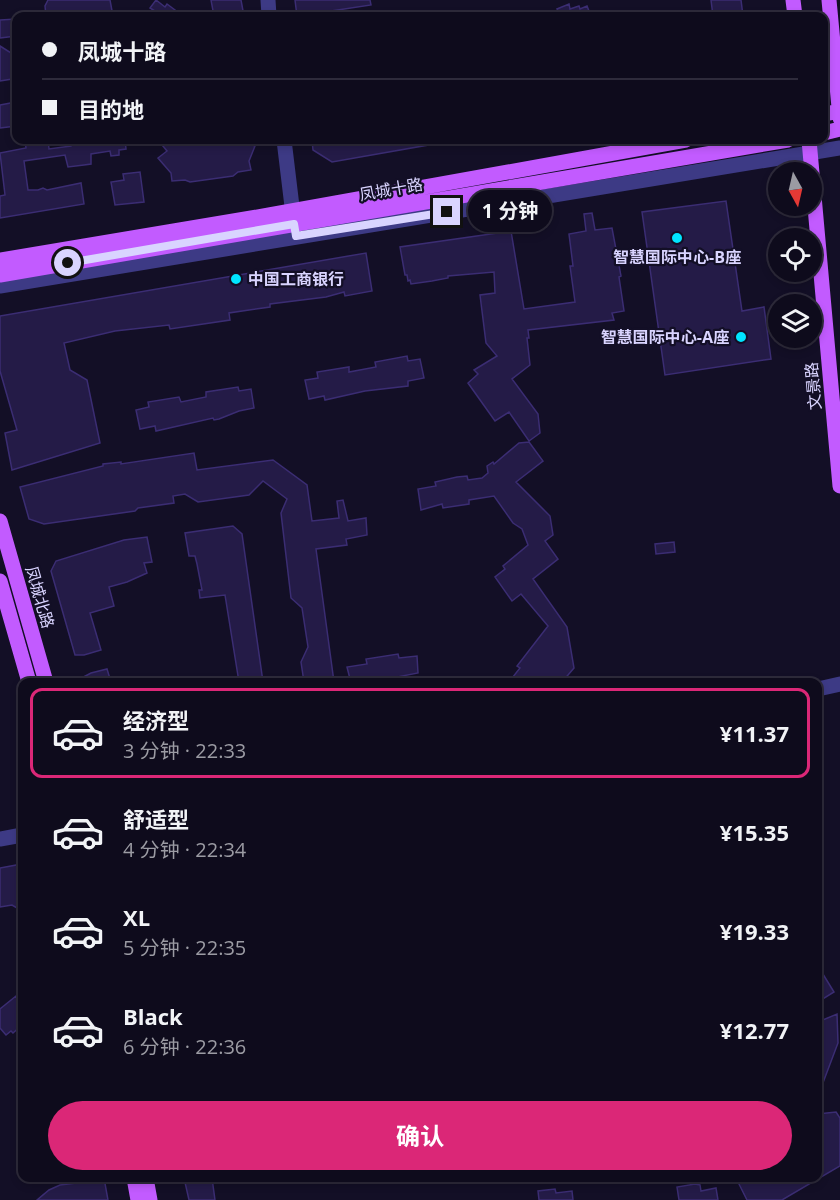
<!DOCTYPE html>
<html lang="zh">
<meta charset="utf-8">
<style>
:root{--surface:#0e0b1c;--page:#171425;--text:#f1f3f6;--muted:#9b9ba3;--line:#2e2b3b;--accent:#db2777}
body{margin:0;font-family:"Open Sans","Noto Sans SC",sans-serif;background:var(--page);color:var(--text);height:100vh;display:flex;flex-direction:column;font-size:22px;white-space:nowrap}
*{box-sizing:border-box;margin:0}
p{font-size:20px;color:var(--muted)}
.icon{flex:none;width:33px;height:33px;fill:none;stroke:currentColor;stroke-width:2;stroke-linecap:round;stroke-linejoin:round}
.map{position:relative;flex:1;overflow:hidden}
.sheet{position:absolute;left:18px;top:678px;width:804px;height:504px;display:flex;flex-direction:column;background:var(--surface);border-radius:12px;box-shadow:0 3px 9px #0003,0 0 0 2px var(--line)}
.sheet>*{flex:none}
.hud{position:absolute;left:12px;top:12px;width:816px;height:132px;border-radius:12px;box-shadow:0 3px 9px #0003,0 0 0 2px var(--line);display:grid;align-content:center;height:132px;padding:0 30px;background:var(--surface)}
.needle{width:39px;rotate:172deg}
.buttons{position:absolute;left:768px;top:162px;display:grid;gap:12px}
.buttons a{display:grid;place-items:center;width:54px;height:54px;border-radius:50%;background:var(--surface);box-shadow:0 3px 9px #0003,0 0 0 2px var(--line);font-size:30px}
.end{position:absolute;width:27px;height:27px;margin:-14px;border:8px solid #d9d4ff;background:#111;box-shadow:0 0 0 3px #111}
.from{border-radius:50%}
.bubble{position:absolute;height:42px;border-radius:21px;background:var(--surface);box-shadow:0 3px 9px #0003,0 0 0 2px var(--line);font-size:20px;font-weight:700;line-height:42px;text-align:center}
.hud b{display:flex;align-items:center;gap:21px;height:57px;font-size:22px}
.hud b+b{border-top:2px solid var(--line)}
.hud i{width:15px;height:15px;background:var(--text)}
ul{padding:10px 0 0;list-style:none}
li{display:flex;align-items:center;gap:18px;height:90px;margin:0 12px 9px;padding:0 18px;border:3px solid transparent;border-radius:12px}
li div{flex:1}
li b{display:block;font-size:22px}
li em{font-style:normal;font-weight:700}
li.on{border-color:var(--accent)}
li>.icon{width:54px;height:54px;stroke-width:1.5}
.action{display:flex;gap:12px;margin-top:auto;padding:12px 30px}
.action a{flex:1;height:69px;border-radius:36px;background:var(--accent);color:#fff;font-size:24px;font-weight:700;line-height:69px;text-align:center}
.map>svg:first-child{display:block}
.building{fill:#241b47;stroke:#3b2d73;stroke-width:1.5}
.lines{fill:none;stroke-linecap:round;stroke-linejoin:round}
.minor{stroke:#3d3a85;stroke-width:15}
.major{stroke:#c25bff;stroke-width:15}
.route{stroke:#d9d4ff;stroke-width:8}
.poi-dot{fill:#00e5ff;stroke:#130f26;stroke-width:2}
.labels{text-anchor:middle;stroke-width:4.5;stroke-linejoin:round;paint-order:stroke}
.street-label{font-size:16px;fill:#d9d4ff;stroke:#130f26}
.poi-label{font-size:16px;font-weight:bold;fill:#d9d4ff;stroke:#130f26}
</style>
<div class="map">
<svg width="840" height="1200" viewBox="0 0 840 1200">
<rect width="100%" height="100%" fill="#130f26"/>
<!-- building -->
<path class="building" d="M48,0h62l3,16h-67l-1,-10z
M156,0l9,7 2,-3 16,12h-32l4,-5 -5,-3z
M211,0h30l3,16h-30z
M295,0h75l1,5 -46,7v4h-28z
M711,0h30l2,16h-30z
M569,4l1,5 9,-3 1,3 7,-3 4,10h-38l6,-3 -2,-4z
M16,19v17l-16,2v-18z
M0,46l16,10 -5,4 1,19 -12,2z
M16,102v24l-16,2v-23z
M25,140h23l1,9 22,-3 2,-3 9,1 18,-3 -1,-1h26l1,9 -7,1v5l-8,1 -1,-5 -19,3v10l-7,1 -16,2 -3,-12 -41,6 4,29h10l5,-2 4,2 34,-7 3,21 -84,14v-22l5,-1 -5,-42 26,-5z
M158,140h82l15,6 -6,15 2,9 -13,2 -5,4 -43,6 -5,-2 -13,1 -1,-8 -13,-15 9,-7z
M312,140h122v4l-102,18 -19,-12z
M140,172l4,30 -29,3 -4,-23 13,-2 -1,-6z
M726,201l16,110 22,-4 7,52 -106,16 -23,-163z
M592,213l3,17 17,-2 9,48 -2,1 5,34 -12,2 2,7 -86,10 1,8h-2l3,27 -18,14 26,35 2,19 -11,8 -20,-29 -14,9 -27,-38 10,-9 -4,-4 23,-14 -11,-13 -6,-48 15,-2 -1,-21 -46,4v2l-16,3 -21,3 -1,-4 -2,1 -1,-6h-2l-5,-28 111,-16 13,78 51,-7 -5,-36h3l-4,-32 17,-3 -2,-17z
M366,253l6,38 -27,5 -1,-4 -18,5 -56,7v3l-41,6 1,7 -60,9 -1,-4 -54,6 -51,12 6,27 17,10 13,63 -88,27 -7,-37 12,-3 -17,-59v-55z
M407,356l1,5 12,-2 4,19 -16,3v5l-43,5 -40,9 -1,-4 -15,3 -4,-19 13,-2 -1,-6 32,-5v5l27,-5 -1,-5z
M238,387l1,4 12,-2 3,19 -15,3 -20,8 -5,1 -1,-2 -57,13 -1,-5 -15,3 -4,-19 13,-3 -1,-5 31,-5 2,5 25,-5v-5z
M529,442l14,19 -27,21 34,34 3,19 -8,6 13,18 -25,20 34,48 7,41 -12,14h-53l11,-14 -3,-2 31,-40 -27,-32 -9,7 -17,-24 10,-8 -2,-3 25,-21 -6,-16 -9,-6 -19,-27 -25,4v4l-26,4 -1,-4 -21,6 -3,-21 18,-3 -1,-4 22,-5 10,-1 1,4 14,-2 6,-5 -1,-7 6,-4 1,2 25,-21z
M194,453l3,17 76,-10 34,25 5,36 27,-3 -2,-17 6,-1 5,21 18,-3 1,17 -21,4 1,6 -31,4 18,133h-30l-3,-20 7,-15 -6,-39 -11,-10 -10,-85 6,-14 -24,-18 -14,14 -51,7 -13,-8 -12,2 1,7 -36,5 -3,3 -91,13 -15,-5 -9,-32 83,-21v-2l18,-2v2z
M233,526l9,8 21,148h-24l-14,-87 -25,3 -1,-8h3l-5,-26 -2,-8h-6l-4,-23z
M147,537l5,25 -8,1 3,10 -20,9 -18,5 5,19 -24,7 11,37 -17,5h-9l-24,-84 5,-10 68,-21z
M674,542l1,10 -19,2 -1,-10z
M398,654l1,4 18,-2 1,17 -21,4 1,5h-24l-1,-1 -20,1 -1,-3h-2l-3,-12 20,-3 -1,-5z
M107,669l4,13h-37l17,-9z
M22,864v47l-10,-6 -12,2v-39z
M818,966l16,26 -16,10z
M16,996l6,9v20l-9,8 -2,-2 -5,4 -6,-7v-19z
M837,1014l1,29 -20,53v-74z
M836,1112l4,6v48l-58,34h-35l-11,-22h82v-64z
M75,1178h29l4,22h-71l12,-10 11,-5 16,-2z
M184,1178h28l3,22h-26z
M695,1184l5,1 1,6 15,-3 2,12h-39l-2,-13z
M555,1189l1,4 16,-2 1,9h-34l-1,-9z"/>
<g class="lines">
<!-- minor -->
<path class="minor" d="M268,0l1,16
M284,140l10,83
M0,286l840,-138
M818,689l22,-5
M0,839l22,-4"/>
<!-- major -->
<path class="major" d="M793,0l2,16
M829,0l11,118
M824,114l16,-3
M824,133l16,-4
M809,140l31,346
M0,260l269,-45 417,-75
M0,275l788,-135
M0,521l46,161
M0,581l29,101
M134,1178l4,22
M146,1178l4,22"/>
</g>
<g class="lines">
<!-- route -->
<path class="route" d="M68,263l226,-39 2,12 151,-24"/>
</g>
<!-- markers -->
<g class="poi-dot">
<circle cx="677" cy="238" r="6"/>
<circle cx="236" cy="279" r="6"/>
<circle cx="741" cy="337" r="6"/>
</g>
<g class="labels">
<!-- street labels -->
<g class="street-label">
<text transform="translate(391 189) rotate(-10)" y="6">凤城十路</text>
<text transform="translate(813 386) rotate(-95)" y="6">文景路</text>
<text transform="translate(40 597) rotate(74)" y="6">凤城北路</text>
</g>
<!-- poi labels -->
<g class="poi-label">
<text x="677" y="263">智慧国际中心-B座</text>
<text x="248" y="285" text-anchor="start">中国工商银行</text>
<text x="729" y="343" text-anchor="end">智慧国际中心-A座</text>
</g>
</g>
</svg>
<div class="buttons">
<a><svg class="needle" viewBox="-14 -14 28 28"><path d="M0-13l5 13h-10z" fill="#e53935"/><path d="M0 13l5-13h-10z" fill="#9b9ba3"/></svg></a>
<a><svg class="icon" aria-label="locate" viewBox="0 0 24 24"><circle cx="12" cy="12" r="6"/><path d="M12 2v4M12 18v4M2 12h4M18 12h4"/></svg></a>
<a><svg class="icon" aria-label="layers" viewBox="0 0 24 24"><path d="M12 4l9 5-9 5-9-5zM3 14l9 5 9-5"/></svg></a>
</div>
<i class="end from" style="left:68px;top:263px"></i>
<i class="end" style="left:447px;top:212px"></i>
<div class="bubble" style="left:468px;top:190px;width:84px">1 分钟</div>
<div class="hud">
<b><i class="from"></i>凤城十路</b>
<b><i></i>目的地</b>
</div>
<section class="sheet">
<ul>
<li class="on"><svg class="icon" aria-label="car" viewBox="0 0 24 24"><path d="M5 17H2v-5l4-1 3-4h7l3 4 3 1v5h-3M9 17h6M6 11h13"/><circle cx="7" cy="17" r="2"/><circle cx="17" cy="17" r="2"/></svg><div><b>经济型</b><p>3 分钟 · 22:33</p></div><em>¥11.37</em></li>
<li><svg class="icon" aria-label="car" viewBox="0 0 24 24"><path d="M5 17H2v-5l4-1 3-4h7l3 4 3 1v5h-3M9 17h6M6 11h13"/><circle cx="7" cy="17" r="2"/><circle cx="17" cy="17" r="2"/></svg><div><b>舒适型</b><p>4 分钟 · 22:34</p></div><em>¥15.35</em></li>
<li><svg class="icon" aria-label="car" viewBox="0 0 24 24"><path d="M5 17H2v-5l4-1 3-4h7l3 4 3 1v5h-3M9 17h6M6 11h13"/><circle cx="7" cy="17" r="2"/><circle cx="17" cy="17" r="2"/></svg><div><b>XL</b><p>5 分钟 · 22:35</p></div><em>¥19.33</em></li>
<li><svg class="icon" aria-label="car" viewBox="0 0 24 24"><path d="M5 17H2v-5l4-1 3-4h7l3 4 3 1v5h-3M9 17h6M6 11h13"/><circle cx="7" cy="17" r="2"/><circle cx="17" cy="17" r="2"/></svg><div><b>Black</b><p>6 分钟 · 22:36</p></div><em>¥12.77</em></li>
</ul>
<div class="action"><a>确认</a></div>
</section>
</div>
